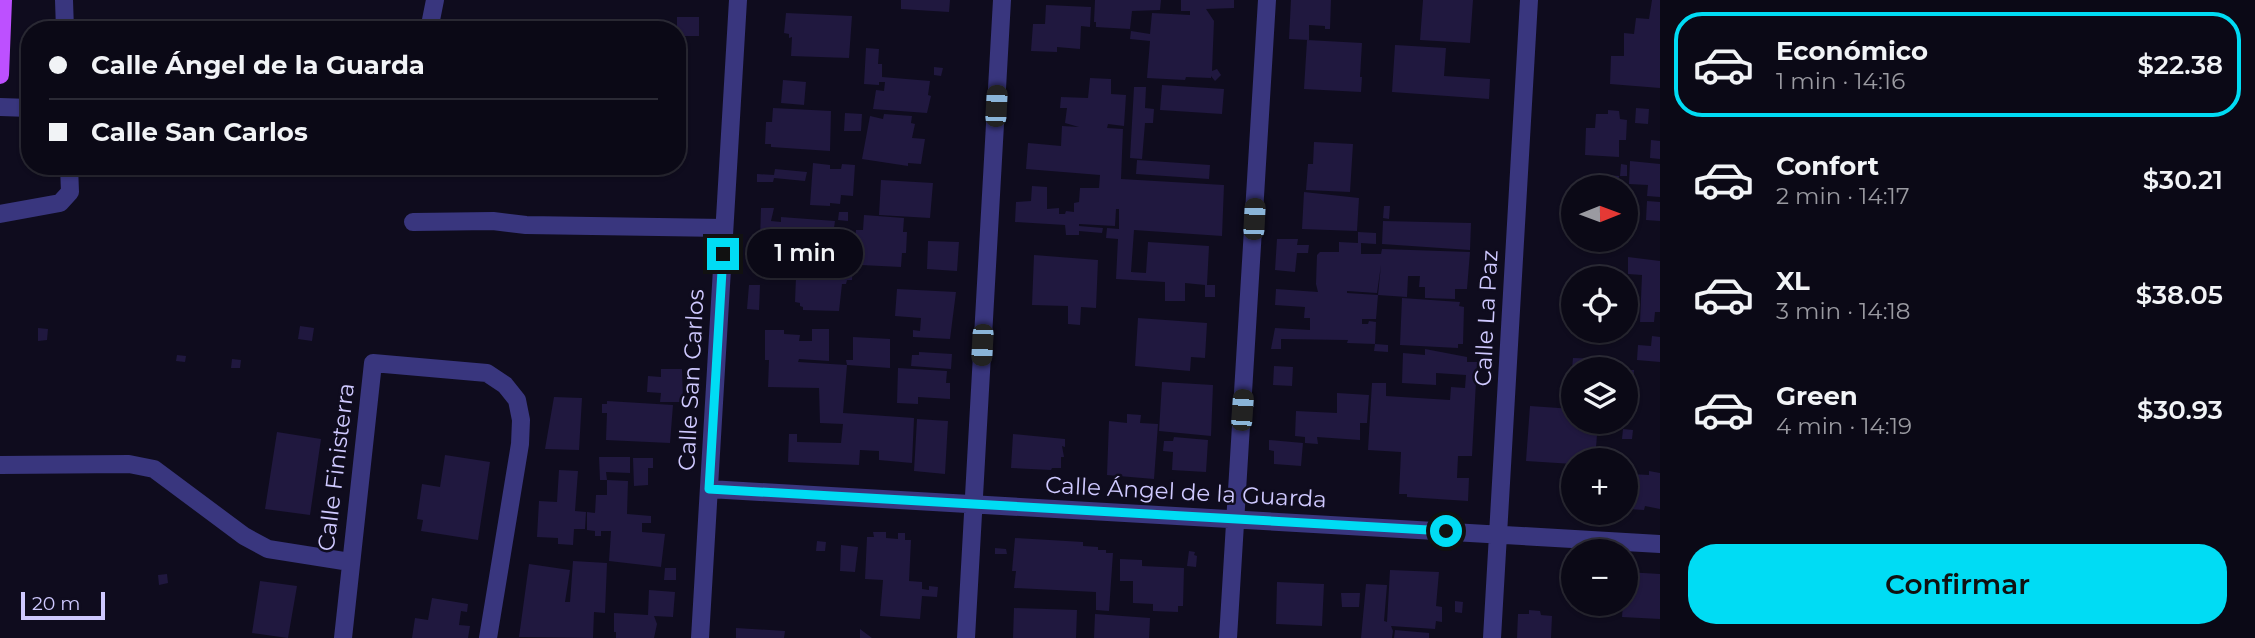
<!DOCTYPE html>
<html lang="es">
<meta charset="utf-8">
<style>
:root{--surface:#0b0916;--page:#191723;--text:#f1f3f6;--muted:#9a9aa1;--line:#2b2a35;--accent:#00dcf4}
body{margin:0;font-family:Montserrat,sans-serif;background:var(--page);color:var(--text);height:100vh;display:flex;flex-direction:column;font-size:26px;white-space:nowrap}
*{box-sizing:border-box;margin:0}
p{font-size:23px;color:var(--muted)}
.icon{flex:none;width:38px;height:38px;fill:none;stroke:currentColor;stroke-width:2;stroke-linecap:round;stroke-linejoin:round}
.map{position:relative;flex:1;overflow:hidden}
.drawer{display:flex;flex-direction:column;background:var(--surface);width:595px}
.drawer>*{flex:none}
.hud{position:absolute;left:21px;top:21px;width:665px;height:154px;border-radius:28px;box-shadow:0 2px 5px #0004,0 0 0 2px var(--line);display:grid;align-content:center;height:154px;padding:0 28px;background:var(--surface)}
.needle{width:46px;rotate:89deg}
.controls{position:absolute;left:1561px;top:175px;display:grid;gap:14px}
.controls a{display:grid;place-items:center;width:77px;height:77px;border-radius:50%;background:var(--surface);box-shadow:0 2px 5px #0004,0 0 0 2px var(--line);font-size:35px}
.scale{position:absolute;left:21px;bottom:18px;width:84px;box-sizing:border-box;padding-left:7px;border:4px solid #cfc9ff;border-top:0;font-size:19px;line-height:24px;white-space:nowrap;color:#cfc9ff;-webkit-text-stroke:5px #0f0c1e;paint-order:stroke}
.end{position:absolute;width:32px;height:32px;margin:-16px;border:9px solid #00dcf4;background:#111;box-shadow:0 0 0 4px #111}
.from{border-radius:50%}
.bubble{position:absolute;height:49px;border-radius:24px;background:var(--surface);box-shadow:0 2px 5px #0004,0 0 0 2px var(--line);font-size:23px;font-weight:600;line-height:49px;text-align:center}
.car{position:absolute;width:21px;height:42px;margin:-21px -10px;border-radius:9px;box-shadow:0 0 5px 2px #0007;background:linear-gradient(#222 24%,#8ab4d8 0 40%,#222 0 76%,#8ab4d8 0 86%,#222 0)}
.hud b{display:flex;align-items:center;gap:24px;height:66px;font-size:26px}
.hud b+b{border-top:2px solid var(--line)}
.hud i{width:18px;height:18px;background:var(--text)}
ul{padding:12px 0 0;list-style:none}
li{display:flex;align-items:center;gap:21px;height:105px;margin:0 14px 10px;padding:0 14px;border:4px solid transparent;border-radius:28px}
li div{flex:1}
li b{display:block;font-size:26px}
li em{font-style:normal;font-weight:600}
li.selected{border-color:var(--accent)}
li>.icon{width:63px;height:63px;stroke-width:1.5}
.button{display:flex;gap:14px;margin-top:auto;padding:14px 28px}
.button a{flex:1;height:80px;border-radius:28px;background:var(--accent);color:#111;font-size:28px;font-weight:600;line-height:80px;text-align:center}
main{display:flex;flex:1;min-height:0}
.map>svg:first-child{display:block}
.building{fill:#20183f}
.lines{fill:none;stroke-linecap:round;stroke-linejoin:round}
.minor{stroke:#39367e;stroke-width:18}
.major{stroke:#bd50ff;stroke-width:18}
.route{stroke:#00dcf4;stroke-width:9}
.labels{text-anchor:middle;stroke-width:5;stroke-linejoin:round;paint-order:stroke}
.street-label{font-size:23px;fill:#cfc9ff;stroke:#0f0c1e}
</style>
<main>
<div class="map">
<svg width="1660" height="638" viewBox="0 0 1660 638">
<rect width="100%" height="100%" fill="#0f0c1e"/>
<!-- building -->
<path class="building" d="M901,0h49l-1,12 -48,-3z
M1095,0h66l-1,10 -28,1 -2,18 -34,-2v-5h-2z
M1181,0h53v8l-28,1 8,12 -2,50 5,-2 4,6 -6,6 -4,-5v2l-25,-1 -1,3 -38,-2 3,-37 -20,-2 1,-8 19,3 2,-21 38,2v-4h-9z
M1291,0h40l-1,29h-5v-3l-16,-1v15l-20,-1z
M1423,0h50l-3,43 -50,-3z
M1652,0h8v88l-50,-4 1,-28h13v-23l10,1 2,-16 13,1z
M1046,5l45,2 -1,20 -9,-1 -1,23 -23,-2v5l-26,-1 2,-27h12z
M786,13l66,3 -3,42 -58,-2 1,-19 -3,1v-4l-5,-1z
M677,17h22v19h-22z
M1307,40l55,3 -2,34h2l-1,15 -57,-3z
M1395,45l51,3 -2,28 46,3 -1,20 -97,-7z
M866,48l13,1 -1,15h4v13l48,4 -2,14 3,1 -4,17 -54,-4 3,-19 8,1 1,-9h-6v3l-15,-1z
M934,67l9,1 -2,8 -7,-1z
M1090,78l21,1v15l15,1 -2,31 -16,-2 -1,4 16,1 -2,50 103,6 -2,51 -88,-6 -3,42 15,1 2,-31 61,4 -2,39h8v12h-10v-12l-20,-2v18h-20v-19l-49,-3 2,-40 -12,-1 1,-10 12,1v-20h-3l-1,17 -36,-2v2l24,2 -1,5 -23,-2v4h-13l-1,-10 -50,-3 1,-20 15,-1 1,-15 15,1v22l12,-1v6h6l1,-3 8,1v-9l5,-1 1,-14h19l1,-13 -74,-6 2,-26 33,3 1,-20 17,1 -14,-4 2,-15h-7l1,-11 27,1z
M783,80l23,2 -2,23 -23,-2z
M1162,85l62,4 -2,25 -62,-4z
M1134,87h12l-1,21 9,1 -1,14h-8l-3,36 -12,-1z
M773,108l58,3 -1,40 -59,-4v-3h-6l1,-22h6z
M1636,108l13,1 -1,15 -13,-1z
M1608,110l11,1 1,8 7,1 -1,20h-7v17l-34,-2 1,-27h9l1,-14h12z
M845,113l17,1 -1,17h-17z
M884,114l28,2 -1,7 4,1 -3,14 13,1 -4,25 -13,-1v3l-46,-7 8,-43 13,3z
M1651,140l9,1v18l-10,-1z
M1314,142l39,2 -3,48 -44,-2 2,-26h5z
M1137,160l73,5 -1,14 -73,-5z
M1630,161l30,3v33l-13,-1 1,-11 -19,-1z
M813,163l17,2v4h11l1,-5 13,1 -2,31 -12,-1 -1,9 -10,-1v3l-20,-1z
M1621,164l6,1v11h-7z
M775,169l32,3 -2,9 -31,-3 -1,4h-16v-8l17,1z
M1593,174l26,2 -1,11h-26z
M881,180l52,3 -3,35 -51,-3z
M1304,192l55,6 -2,33 -55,-2z
M1647,201l13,1v19l-14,-1z
M1384,206h6l-1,13 -6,-1z
M761,208h13l-3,13 10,1v-5l54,4 -4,28 23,2 2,-21h7l1,-15 40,3 -1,14h4l-1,21h-4l-1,14 -40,-2 1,-14h-8l-2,29h-5l-1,4h-4l-3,27 -36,-1v-3l-3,-1v-3l-5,-1 1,-25 17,-2 1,-13 17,2v-4l-60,-5v5l-21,-2 1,-17h9z
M839,212h9v9l-10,-1z
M1383,221l88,2 -1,27 -88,-6z
M1358,232l18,1v11l-15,-1v11h20l1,-5 88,3 -3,37h-12v10l-30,-1v-11h-6l1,-11h-12l-1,21 -29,-2 3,-30 -4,28 -30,-2v2l31,2 -2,24h-14v5h6l1,-3 7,1 -1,22 -28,-1 1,-3 -67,-1v10h-10l4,-21 35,2v-12h-6l1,-11 -30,-2 1,-16 42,3 -2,-8 1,-29 3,-3h19v-10l19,1z
M1277,239h21l-1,6h12l-1,8h-11l-2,19 -20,-2z
M928,241l31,1 -2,29 -30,-2z
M1034,255l64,5 -2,48 -15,-1 -1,18 -12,-1v-18l-36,-1z
M1628,257l32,4v51h-5l-1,10h-14l2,-47 -14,-1z
M749,285h11l-1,25 -12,-1z
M897,289l59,3 -6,47 -37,-2v-7l7,1 1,-13 -26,-2z
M1402,298l58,4 -1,4 5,1 -1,37h-5v4l-58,-3z
M1138,318l69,5 -2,35 -14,-1 -1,14 -55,-5z
M300,326l14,2 -2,13 -14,-2z
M38,328l10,1 -1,11 -9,1z
M812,329h17v32l-30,-2 -1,3 49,3 -1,-5h7v-23l37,2v29l-43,-3 -4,48 71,5 -2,45 -33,-3v-9l-19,-1 -1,15 -71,-3 1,-28h8v8l44,1 2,-19 -23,-1 -1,-35 -51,-1 1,-27h-4v-30h19v4l16,1 -1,6h13z
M1652,336l8,1v25l-23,-2 1,-15 13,1z
M1375,344l13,1v7l-14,-1z
M1425,349l42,8v5h10l-5,94h-14l-1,22h12l-1,23 -61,-4v-3h-8l2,-42 -33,-2 4,-67h14v13l64,4 1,-13 14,1 1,-13 -30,-2v12l-34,-2 1,-30 22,2z
M919,352l33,2 -1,15 -40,-3 1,-11h7z
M177,355l9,1 -1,6 -9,-1z
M1573,358l31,1 -1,4 16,2 -1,4h-46z
M232,359l9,1 -1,8h-9z
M1274,366l19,1 -1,19 -19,-1z
M898,368l49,3 -1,12h4v16l-32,-2v7l-21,-1z
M661,369h21l1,33h-23l1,-9 -14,-1 1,-16 13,1z
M1626,370h8l-1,14 -7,-1z
M1571,379h2v20h-3z
M1162,382l51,3 -2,51 -52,-5z
M1337,393l32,2 -2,28h-7v17l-43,-3 1,7 -13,-1v-6l-10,-1 1,-25 41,2z
M554,397l28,1 -3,52 -34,-1z
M607,401l66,4 -3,38 -64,-3 1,-27h-5v-9h5z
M1530,406l43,3v13h25l-3,38h-22v4l-47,-3z
M1127,414l14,1 -1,8 18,1 -4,55 -47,-4 2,-54 18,2z
M917,419l31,2 -3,53 -31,-3z
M1623,429l10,1 -1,9h-10z
M277,432l44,7 -11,76 -45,-6z
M1013,434l52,5v8l-3,-1 2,11h-3v11h-9l-1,2 -40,-2z
M1174,437l34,3 -2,32 -34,-2 1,-18 -10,-1 1,-10h9z
M1269,440l34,3 -2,23 -27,-2v-13l-5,-1z
M445,455l45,7 -12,78 -57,-9 2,-11 -6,-1 5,-35 18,3z
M599,457h31v16l-24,-1 1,8 21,1 -1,33 24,2v7h-9v9l23,2 -4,33 -52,-6 2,-30h-10v5h-6v-5l-8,-1v-18l8,1 1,-18h11v-15h-7z
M633,458h20v10h-5v17l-14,1z
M559,470l19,1 -3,40 11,1 -1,17h-11l-1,16 -15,-1v-6l-21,-1 2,-36 18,1z
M1649,471l11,2v36l-15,-3 -1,4 -16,-1 2,-35 19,1z
M873,532h13v6l12,1v-6h7v7h6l-2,41 13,1v7l7,1v-4l9,1 -1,10 -15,-1 -2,23 -40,-3 3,-36 -18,-1 2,-42h7z
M1015,538l68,4v4l15,1v3h8v3h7l-4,58 -13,-1v-18l-82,-4 2,-17h-4z
M817,541l9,1 -1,9h-9z
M841,545l17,2 -3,25 -15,-1z
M995,548l11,1 1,5h-12z
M1189,551l6,1 -1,3 3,1 -1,11 -9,-1z
M1120,559l22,1v6l42,2 -1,38h-5v6l-25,-1v-7l-20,-1v-22h-13z
M573,561l34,2 -2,50 -11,-1 -1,26 -74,-1 10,-73 41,6 -5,32h5z
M665,568h11v12h-12z
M1390,570l49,2 -3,34 6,1v15l-6,-1 -1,8 -44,-3 2,5 -1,7h-31l5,-54 21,1 -3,36 3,1z
M1626,572l34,2v45l-38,-2 1,-13h3z
M167,574l1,9 -9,2 -1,-10z
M260,581l37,5 -9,52 -36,-5z
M1277,582l47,2 -2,42 -46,-2z
M649,590l26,2 -2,25 -19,-1 3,8 -3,14h-38v-6h-2v-19l34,2z
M1341,593h19l-1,14h-17z
M432,598l36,6 -1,8 -6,-1 -2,14 11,1 -2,12h-56l3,-20 13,2z
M1455,601l8,1 -1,11 -7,-1z
M1014,608l63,2 -1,28h-63z
M1529,610l11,1 1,4 11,1 -1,22h-34l1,-24h11z
M1095,614l55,4 -1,20h-55z
M736,628l49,3 -1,7h-48z
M860,629l12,9h-12z
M1395,630l34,3v5h-35z"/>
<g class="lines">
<!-- minor -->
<path class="minor" d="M64,0l1,30
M429,30l6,-30
M0,107l30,1
M0,214l60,-11 10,-11 -1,-26
M413,222l80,-1 33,4 198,3
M0,465l129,-1 25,5 90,67 24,13 82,13
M709,489l951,55
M343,638l30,-275 114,10 18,12 12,15 4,20 -1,24 -32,194
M700,638l38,-638
M966,638l36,-638
M1228,638l39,-638
M1492,638l37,-638"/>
<!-- major -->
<path class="major" d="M0,75l3,-75"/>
</g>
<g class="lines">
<!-- route -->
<path class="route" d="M723,254l-14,235 737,42"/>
</g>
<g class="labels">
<!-- street labels -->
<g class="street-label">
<text transform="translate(1486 318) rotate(-87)" y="8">Calle La Paz</text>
<text transform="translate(691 380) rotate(-87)" y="8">Calle San Carlos</text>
<text transform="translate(336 467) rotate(-83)" y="8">Calle Finisterra</text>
<text transform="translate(1186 492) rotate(3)" y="8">Calle Ángel de la Guarda</text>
</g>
</g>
</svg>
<div class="controls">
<a><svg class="needle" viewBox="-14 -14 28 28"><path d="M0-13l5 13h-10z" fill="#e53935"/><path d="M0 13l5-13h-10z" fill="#9a9aa1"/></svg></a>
<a><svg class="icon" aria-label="locate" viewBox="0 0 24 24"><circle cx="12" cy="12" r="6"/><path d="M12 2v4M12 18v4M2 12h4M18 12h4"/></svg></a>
<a><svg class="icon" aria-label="layers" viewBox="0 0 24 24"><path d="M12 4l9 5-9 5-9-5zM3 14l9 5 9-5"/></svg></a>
<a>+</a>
<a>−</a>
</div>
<div class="scale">20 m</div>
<i class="end from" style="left:1446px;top:531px"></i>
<i class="end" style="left:723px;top:254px"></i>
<div class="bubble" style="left:747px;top:229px;width:116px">1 min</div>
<i class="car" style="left:996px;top:106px;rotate:3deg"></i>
<i class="car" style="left:1254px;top:219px;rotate:3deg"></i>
<i class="car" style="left:982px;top:345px;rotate:183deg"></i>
<i class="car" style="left:1242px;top:410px;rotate:4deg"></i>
<div class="hud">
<b><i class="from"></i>Calle Ángel de la Guarda</b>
<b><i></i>Calle San Carlos</b>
</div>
</div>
<section class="drawer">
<ul>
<li class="selected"><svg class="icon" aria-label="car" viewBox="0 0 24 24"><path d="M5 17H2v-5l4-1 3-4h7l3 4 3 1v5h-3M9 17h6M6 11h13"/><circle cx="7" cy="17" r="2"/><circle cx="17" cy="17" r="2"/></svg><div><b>Económico</b><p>1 min · 14:16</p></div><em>$22.38</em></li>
<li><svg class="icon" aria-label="car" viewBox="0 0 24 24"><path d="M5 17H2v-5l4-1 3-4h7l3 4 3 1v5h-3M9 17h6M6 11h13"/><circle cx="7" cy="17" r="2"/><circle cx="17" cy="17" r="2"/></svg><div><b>Confort</b><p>2 min · 14:17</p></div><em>$30.21</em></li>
<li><svg class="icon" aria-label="car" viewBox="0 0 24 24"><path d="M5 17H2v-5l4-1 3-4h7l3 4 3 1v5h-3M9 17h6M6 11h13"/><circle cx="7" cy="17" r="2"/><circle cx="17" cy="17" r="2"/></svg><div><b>XL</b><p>3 min · 14:18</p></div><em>$38.05</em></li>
<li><svg class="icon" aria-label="car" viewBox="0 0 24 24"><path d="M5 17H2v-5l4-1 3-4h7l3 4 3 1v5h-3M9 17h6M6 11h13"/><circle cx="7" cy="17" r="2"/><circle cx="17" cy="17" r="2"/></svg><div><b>Green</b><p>4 min · 14:19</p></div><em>$30.93</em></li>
</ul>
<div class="button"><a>Confirmar</a></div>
</section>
</main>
